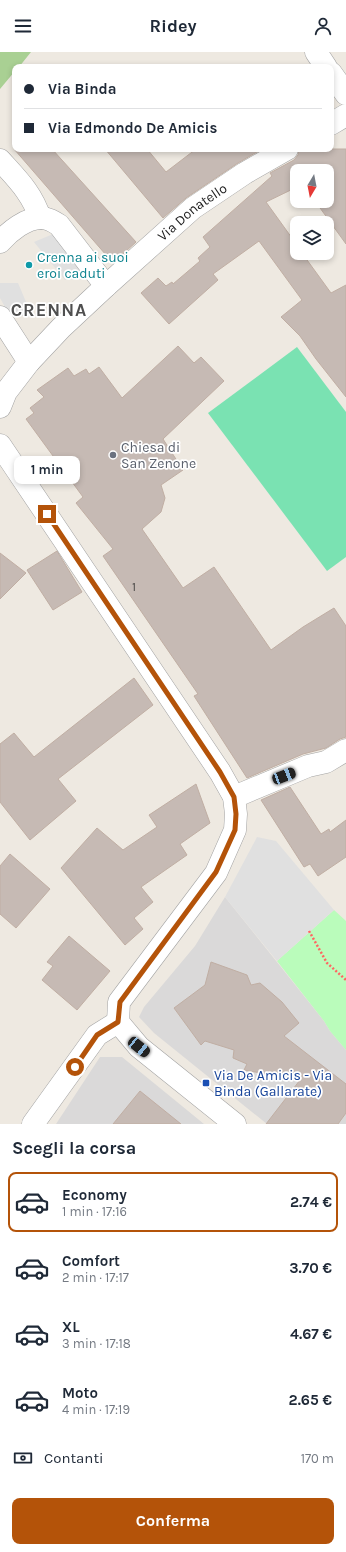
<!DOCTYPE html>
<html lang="it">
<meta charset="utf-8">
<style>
:root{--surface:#fff;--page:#f6f6f7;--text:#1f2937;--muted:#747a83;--line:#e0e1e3;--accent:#b45309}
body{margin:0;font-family:Karla,sans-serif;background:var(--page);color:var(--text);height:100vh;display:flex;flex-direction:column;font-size:15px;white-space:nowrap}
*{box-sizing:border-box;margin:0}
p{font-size:13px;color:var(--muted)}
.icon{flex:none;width:22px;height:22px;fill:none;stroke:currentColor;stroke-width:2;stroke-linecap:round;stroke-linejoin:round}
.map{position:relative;height:1072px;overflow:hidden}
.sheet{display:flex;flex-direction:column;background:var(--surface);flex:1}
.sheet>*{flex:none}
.banner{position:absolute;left:12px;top:12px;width:322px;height:88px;border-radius:8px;box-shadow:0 2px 6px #0003;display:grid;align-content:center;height:88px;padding:0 12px;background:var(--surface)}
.needle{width:26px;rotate:190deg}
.controls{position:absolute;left:290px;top:112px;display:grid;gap:8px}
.controls a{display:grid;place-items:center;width:44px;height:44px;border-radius:8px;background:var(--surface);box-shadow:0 2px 6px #0003;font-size:20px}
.end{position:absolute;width:18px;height:18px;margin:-9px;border:5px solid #b45309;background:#fff;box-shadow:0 0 0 2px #fff}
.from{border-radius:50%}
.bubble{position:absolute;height:28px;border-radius:8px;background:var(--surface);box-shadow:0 2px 6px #0003;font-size:13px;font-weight:700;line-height:28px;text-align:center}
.car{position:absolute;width:12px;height:24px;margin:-12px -6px;border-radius:5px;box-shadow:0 0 3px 1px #0007;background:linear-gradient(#222 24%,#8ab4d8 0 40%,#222 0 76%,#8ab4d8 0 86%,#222 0)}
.banner b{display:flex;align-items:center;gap:14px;height:38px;font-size:15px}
.banner b+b{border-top:1px solid var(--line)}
.banner i{width:10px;height:10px;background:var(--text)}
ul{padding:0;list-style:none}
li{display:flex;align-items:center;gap:12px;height:60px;margin:0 8px 6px;padding:0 4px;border:2px solid transparent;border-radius:8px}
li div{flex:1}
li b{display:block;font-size:15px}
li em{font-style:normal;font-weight:700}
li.on{border-color:var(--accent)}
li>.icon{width:36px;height:36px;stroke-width:1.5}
h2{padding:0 12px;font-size:18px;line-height:48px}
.pay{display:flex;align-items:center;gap:10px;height:44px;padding:0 12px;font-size:15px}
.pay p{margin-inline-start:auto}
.cta{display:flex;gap:8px;margin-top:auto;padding:8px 12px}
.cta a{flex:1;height:46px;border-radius:8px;background:var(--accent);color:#fff;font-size:16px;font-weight:700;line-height:46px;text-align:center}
header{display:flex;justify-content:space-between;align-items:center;height:52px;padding:0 12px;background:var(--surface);font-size:18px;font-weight:700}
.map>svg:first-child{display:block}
.residential{fill:#dad9d9}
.forest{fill:#a9d093}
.park{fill:#bafcbb}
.pitch{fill:#7ae2b2}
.parking{fill:#e0e0e0}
.building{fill:#c6bab4;stroke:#c0aea3}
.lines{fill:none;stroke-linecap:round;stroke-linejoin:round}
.minor-casing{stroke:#a3a3a3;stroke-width:23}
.path{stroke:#ff6661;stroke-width:2.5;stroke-dasharray:2 2;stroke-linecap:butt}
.minor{stroke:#fff;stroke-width:22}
.route{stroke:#b45309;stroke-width:5}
.culture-dot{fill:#0f9aa8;stroke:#fff;stroke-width:1.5}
.worship-dot{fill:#6b7280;stroke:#fff;stroke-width:1.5}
.transit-dot{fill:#1a4fb4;stroke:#fff;stroke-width:1.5}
.labels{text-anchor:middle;stroke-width:3.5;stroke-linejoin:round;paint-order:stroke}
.number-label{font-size:12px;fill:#464442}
.street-label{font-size:14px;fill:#1c1c1c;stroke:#fff}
.culture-label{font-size:14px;fill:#0d838f;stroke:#fff;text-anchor:start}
.worship-label{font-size:14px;fill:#5b616d;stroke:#fff;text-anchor:start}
.transit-label{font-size:14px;fill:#164399;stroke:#fff;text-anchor:start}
.district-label{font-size:18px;font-weight:bold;letter-spacing:1px;fill:#4f4f4f;stroke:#fff}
</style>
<header><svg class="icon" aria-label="menu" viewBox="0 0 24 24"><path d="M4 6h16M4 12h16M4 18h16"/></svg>Ridey<svg class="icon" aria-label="person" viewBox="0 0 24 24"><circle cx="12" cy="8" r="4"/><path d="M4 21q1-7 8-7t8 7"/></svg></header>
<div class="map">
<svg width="346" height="1072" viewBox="0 0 346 1072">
<rect width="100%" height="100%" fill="#eee9e1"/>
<!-- residential -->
<path class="residential" d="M225,845l99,124 6,10 16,19v74h-79l-113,-91 -15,-16 5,-10 51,-61z
M100,1005h22l82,67h-148z"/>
<!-- forest -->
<path class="forest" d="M0,0h31l-12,15h-4v4l-15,18z"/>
<!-- park -->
<path class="park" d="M334,858l12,11v129l-16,-19 -6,-10 -47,-60z"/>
<!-- pitch -->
<path class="pitch" d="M297,295l49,65v145l-19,14 -119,-158z"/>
<!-- parking -->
<path class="parking" d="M53,182l29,36 -17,10 -31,-38z
M0,231h18l14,33h-22l-10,-18z
M257,785l19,4 58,69 -57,51 -52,-64z"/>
<!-- building -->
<path class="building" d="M14,97h38l84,93 -23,21z
M105,97h42l19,23 30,-23h66l-24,14 -52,35 -23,20z
M299,97h47v95l-31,-43h12v-30h-30v16l-31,15 31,43v8h5l29,40 15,-8v112l-30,-38 -16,-23 -19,-19 21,-17 -43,-59 -46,33 5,6 -49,44 -28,-31 17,-15 8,8 6,-4 1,2 27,-23 -2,-3 12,-11 -7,-10 69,-61 -2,-3 24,-13 4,-5z
M178,294l16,17 7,-6 23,24 -61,58 20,31 -22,15 4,13 -4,14 -19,17 41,59 31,-21 57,83 32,-23 31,-19 12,18v111l-6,2 -14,9 -23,6 -56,24 -53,-82 4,-2 -95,-138 10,-7 -37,-46 7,-6 -57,-78 8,-6 -4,-5 14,-11 -7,-7 31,-22 6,8 12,-7 3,5 10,-7 23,31z
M57,499l25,41 -29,18 -26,-40z
M0,501l26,20 -26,26z
M134,626l19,27 -95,74 18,22 -46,39 -30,-38v-58l14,-11 20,24z
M196,732l14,39 -30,21 7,11 -46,32 12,15 -19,16 9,11 -18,16 -64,-77 36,-40 26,22 34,-23 -8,-12z
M290,735l31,47 8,-5 1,3 16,-12v37l-28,19 -8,-12 -6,3 -43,-67z
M10,802l40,35 -34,39 -16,-14v-48z
M69,884l41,35 -33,39 -35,-30 11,-14 -6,-4z
M211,910l36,13 4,10 9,-2 22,19 17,21 -15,13 62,48v29l-8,11h-72l34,-44 -56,-10 3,-6 -14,-6 1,-8 -29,-9 -4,4 -27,-37 31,-23z
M140,1039l41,33h-68z"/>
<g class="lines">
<defs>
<g id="minor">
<path d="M316,0l10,15"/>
<path d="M331,21l15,21"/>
<path d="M331,72l15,-9"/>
<path d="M0,108c17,19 32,33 40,58"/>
<path d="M0,190c10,-11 26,-24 41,-24 7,0 12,3 18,7l47,61"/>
<path d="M0,265l29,45"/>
<path id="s1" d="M0,355l6,-15 23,-30 32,-34 45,-42 87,-78 52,-35 42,-24"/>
<path d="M0,393l220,327 14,25 2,17 -1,16 -19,43 -97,129 -1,20 21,25 96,77"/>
<path d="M234,745l74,-31 18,-4 20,-12"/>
<path d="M33,1072l64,-89 21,-13"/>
</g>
</defs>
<!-- minor casing -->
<use href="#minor" class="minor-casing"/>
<!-- path -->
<path class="path" d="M309,879l18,32 19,17"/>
<!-- minor -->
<use href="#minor" class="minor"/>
</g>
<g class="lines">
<!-- route -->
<path class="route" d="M47,462l173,258 14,25 2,17 -1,16 -19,42 -96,130 -2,20 -21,13 -22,32"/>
</g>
<!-- markers -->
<circle class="culture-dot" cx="29" cy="213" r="4"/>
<circle class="worship-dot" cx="113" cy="403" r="4"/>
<rect class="transit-dot" x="202" y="1027" width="8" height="8" rx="2"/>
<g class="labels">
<!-- number labels -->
<g class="number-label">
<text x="134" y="539">1</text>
</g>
<!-- street labels -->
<g class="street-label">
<text dy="5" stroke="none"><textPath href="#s1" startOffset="276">Via Donatello</textPath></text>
</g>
<!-- culture labels -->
<g class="culture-label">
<text x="37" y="210">Crenna ai suoi<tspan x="37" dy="16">eroi caduti</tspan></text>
</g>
<!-- worship labels -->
<g class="worship-label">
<text x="121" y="400">Chiesa di<tspan x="121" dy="16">San Zenone</tspan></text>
</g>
<!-- transit labels -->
<g class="transit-label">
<text x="214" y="1028">Via De Amicis - Via<tspan x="214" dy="16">Binda (Gallarate)</tspan></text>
</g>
<!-- district labels -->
<g class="district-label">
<text x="49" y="264">CRENNA</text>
</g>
</g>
</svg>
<div class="controls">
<a><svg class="needle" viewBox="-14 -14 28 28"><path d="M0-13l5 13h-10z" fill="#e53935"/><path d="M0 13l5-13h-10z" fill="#747a83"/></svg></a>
<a><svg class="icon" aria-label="layers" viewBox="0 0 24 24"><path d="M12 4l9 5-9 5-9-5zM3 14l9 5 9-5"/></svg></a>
</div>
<i class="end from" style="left:75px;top:1015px"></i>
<i class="end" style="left:47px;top:462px"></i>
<div class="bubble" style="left:14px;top:404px;width:66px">1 min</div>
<i class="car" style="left:284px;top:724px;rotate:69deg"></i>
<i class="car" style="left:139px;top:995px;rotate:129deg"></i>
<div class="banner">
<b><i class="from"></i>Via Binda</b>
<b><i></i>Via Edmondo De Amicis</b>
</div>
</div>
<section class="sheet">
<h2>Scegli la corsa</h2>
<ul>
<li class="on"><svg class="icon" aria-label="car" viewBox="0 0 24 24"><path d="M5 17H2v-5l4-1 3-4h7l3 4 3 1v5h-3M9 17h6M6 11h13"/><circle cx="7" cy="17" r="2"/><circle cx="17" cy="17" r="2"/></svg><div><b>Economy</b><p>1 min · 17:16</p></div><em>2.74 €</em></li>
<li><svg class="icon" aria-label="car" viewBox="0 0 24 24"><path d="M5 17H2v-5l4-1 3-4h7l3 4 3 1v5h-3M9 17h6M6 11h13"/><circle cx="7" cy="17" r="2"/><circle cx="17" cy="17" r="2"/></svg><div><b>Comfort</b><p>2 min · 17:17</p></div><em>3.70 €</em></li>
<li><svg class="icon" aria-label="car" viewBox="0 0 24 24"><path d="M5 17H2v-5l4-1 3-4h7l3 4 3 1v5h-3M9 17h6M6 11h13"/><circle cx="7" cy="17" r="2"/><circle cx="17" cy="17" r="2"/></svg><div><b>XL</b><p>3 min · 17:18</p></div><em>4.67 €</em></li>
<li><svg class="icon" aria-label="car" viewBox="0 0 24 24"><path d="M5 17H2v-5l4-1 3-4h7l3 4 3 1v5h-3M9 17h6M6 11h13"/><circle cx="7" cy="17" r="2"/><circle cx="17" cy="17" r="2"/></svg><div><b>Moto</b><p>4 min · 17:19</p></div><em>2.65 €</em></li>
</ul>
<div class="pay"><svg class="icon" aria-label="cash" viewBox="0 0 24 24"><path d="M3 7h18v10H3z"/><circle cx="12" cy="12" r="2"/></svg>Contanti<p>170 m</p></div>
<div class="cta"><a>Conferma</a></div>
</section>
